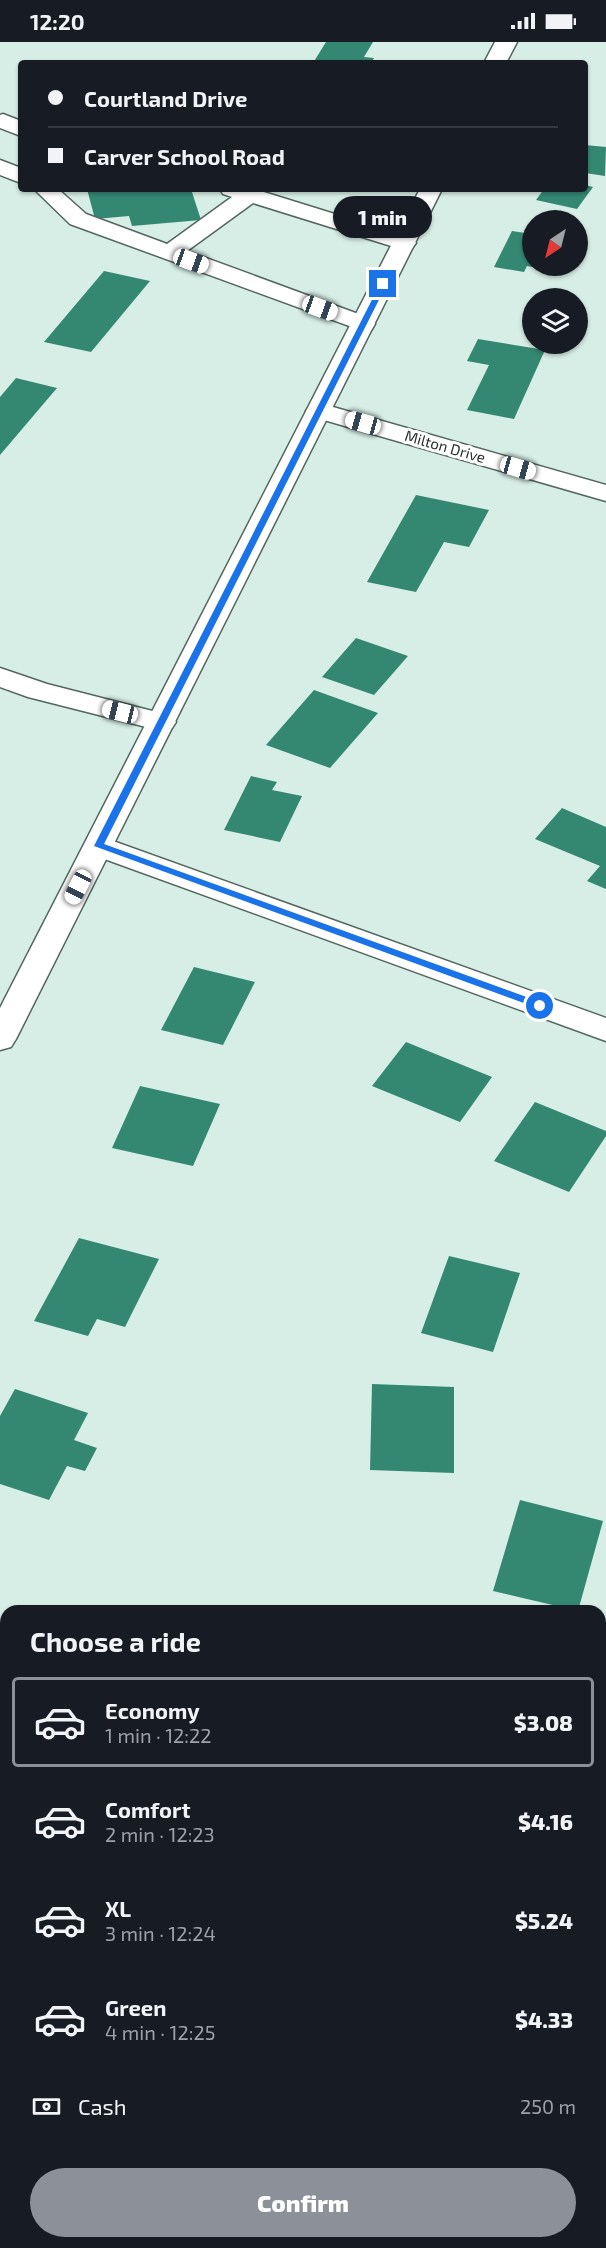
<!DOCTYPE html>
<meta charset="utf-8">
<style>
:root{--surface:#171b24;--page:#20242c;--text:#f1f3f6;--muted:#9ea1a6;--line:#363941;--accent:#8c9099}
body{margin:0;font-family:"Exo 2",sans-serif;background:var(--page);color:var(--text);height:100vh;display:flex;flex-direction:column;font-size:22px;white-space:nowrap}
*{box-sizing:border-box;margin:0}
p{font-size:20px;color:var(--muted)}
.icon{flex:none;width:33px;height:33px;fill:none;stroke:currentColor;stroke-width:2;stroke-linecap:round;stroke-linejoin:round}
.map{position:relative;flex:1;overflow:hidden}
.side{position:absolute;left:0px;top:1563px;width:606px;height:644px;display:flex;flex-direction:column;background:var(--surface);border-radius:18px 18px 0 0;box-shadow:0 2px 4px #0004}
.side>*{flex:none}
.guide{position:absolute;left:18px;top:18px;width:570px;height:132px;border-radius:6px;box-shadow:0 2px 4px #0004;display:grid;align-content:center;height:132px;padding:0 30px;background:var(--surface)}
.needle{width:39px;rotate:215deg}
.fabs{position:absolute;left:522px;top:168px;display:grid;gap:12px}
.fabs a{display:grid;place-items:center;width:66px;height:66px;border-radius:50%;background:var(--surface);box-shadow:0 2px 4px #0004;font-size:30px}
.end{position:absolute;width:27px;height:27px;margin:-14px;border:8px solid #1a73e8;background:#fff;box-shadow:0 0 0 3px #fff}
.from{border-radius:50%}
.bubble{position:absolute;height:42px;border-radius:21px;background:var(--surface);box-shadow:0 2px 4px #0004;font-size:20px;font-weight:800;line-height:42px;text-align:center}
.car{position:absolute;width:18px;height:36px;margin:-18px -9px;border-radius:8px;box-shadow:0 0 4px 2px #0007;background:linear-gradient(#fff 24%,#345 0 40%,#fff 0 76%,#345 0 86%,#fff 0)}
.guide b{display:flex;align-items:center;gap:21px;height:57px;font-size:22px}
.guide b+b{border-top:2px solid var(--line)}
.guide i{width:15px;height:15px;background:var(--text)}
ul{padding:0;list-style:none}
li{display:flex;align-items:center;gap:18px;height:90px;margin:0 12px 9px;padding:0 18px;border:3px solid transparent;border-radius:6px}
li div{flex:1}
li b{display:block;font-size:22px}
li em{font-style:normal;font-weight:800}
li.active{border-color:var(--accent)}
li>.icon{width:54px;height:54px;stroke-width:1.5}
h2{padding:0 30px;font-size:27px;line-height:72px}
.pay{display:flex;align-items:center;gap:15px;height:66px;padding:0 30px;font-size:22px}
.pay p{margin-inline-start:auto}
.button{display:flex;gap:12px;margin-top:auto;padding:12px 30px}
.button a{flex:1;height:69px;border-radius:36px;background:var(--accent);color:#fff;font-size:24px;font-weight:800;line-height:69px;text-align:center}
.status{display:flex;justify-content:space-between;align-items:center;height:42px;padding:0 30px;background:var(--surface);direction:ltr}
.status svg{height:16px;fill:currentColor}
.map>svg:first-child{display:block}
.building{fill:#348872}
.lines{fill:none;stroke-linecap:round;stroke-linejoin:round}
.minor-casing{stroke:#536660;stroke-width:3}
.major-casing{stroke:#536660;stroke-width:3}
.minor{fill:#fff;fill-rule:evenodd}
.major{fill:#fff;fill-rule:evenodd}
.route{fill:#1a73e8}
.labels{text-anchor:middle;stroke-width:6;stroke-linejoin:round;paint-order:stroke}
.far-street-label{font-size:15px;fill:#28302e;stroke:#fff}
</style>
<div class="status"><b>12:20</b><svg viewBox="0 0 49 12"><path d="M0 12V9h3v3zM5 12V6h3v6zM10 12V3h3v9zM15 12V0h3v12zM26 1h20v11H26zM47 4h2v5h-2z"/></svg></div>
<div class="map">
<svg width="606" height="2206" viewBox="0 0 606 2206">
<rect width="100%" height="100%" fill="#d7eee6"/>
<!-- building -->
<path class="building" d="M326,0h47l-9,15 10,1 -3,5h-58z
M585,103l21,2 -1,29 -20,-3z
M585,143l8,2 -16,22 -41,-9 8,-11h41z
M87,147h104l10,31 -69,6 -3,-10 -34,3z
M512,189l20,3v32h26l-3,5 -28,-5 -3,6 -30,-5z
M104,229l46,10 -59,71 -47,-10z
M478,297l67,11 -31,69 -47,-9 22,-45 -22,-4z
M16,336l41,10 -57,67v-58z
M416,453l73,15 -20,37 -25,-5 -28,50 -49,-10z
M356,596l52,18 -34,39 -52,-18z
M314,648l64,23 -48,55 -64,-23z
M251,734l26,6 -5,8 30,6 -22,46 -56,-12z
M562,766l44,19v62l-19,-8 13,-15 -65,-27z
M194,925l61,15 -32,63 -62,-15z
M406,1000l86,35 -32,45 -88,-36z
M140,1044l80,18 -27,62 -81,-18z
M535,1060l71,29v5l-37,56 -75,-31z
M79,1196l80,21 -34,68 -28,-8 -9,17 -54,-15z
M449,1214l71,17 -27,79 -72,-19z
M372,1342l82,3v86l-84,-3z
M15,1347l73,24 -14,27 23,8 -12,23 -18,-5 -18,34 -49,-16v-68z
M520,1458l83,21 -25,90 -85,-20z"/>
<g class="lines">
<defs>
<path id="minor" d="M3,72l18,7v15l-21,-8v-13z
M0,118l21,8v15l-21,-8z
M34,147h24l28,25 81,30 65,-47 -9,-3 -3,-5h34l158,49 4,5 -4,5 -8,2 -151,-47 -66,48 185,68 3,5 -3,5 -9,2 -293,-107z
M319,361l287,82v16l-296,-85 -4,-5 4,-5z
M0,626l47,16 125,32 4,6 -4,6 -10,3 -134,-34 -28,-10z
M99,794l507,182v23l-518,-188 -4,-7 4,-7z
M0,2082l6,3v44l-6,-3z
M223,2200h56l2,6h-56z"/>
<path id="major" d="M495,0h22l-11,21h-22z
M420,147h22l-426,850 -5,8 -11,3v-42z"/>
</defs>
<!-- minor casing -->
<use href="#minor" class="minor-casing"/>
<!-- major casing -->
<use href="#major" class="major-casing"/>
<!-- minor -->
<use href="#minor" class="minor"/>
<!-- major -->
<use href="#major" class="major"/>
</g>
<!-- route -->
<path class="route" d="M381,240l6,2 -283,560 439,159 2,3 -5,3 -446,-163z"/>
<g class="labels">
<!-- far-street labels -->
<g class="far-street-label">
<text transform="translate(445 405) rotate(16)" y="5">Milton Drive</text>
</g>
</g>
</svg>
<div class="fabs">
<a><svg class="needle" viewBox="-14 -14 28 28"><path d="M0-13l5 13h-10z" fill="#e53935"/><path d="M0 13l5-13h-10z" fill="#9ea1a6"/></svg></a>
<a><svg class="icon" aria-label="layers" viewBox="0 0 24 24"><path d="M12 4l9 5-9 5-9-5zM3 14l9 5 9-5"/></svg></a>
</div>
<i class="end from" style="left:540px;top:964px"></i>
<i class="end" style="left:383px;top:242px"></i>
<div class="bubble" style="left:333px;top:154px;width:99px">1 min</div>
<i class="car" style="left:191px;top:219px;rotate:110deg"></i>
<i class="car" style="left:320px;top:266px;rotate:110deg"></i>
<i class="car" style="left:363px;top:381px;rotate:286deg"></i>
<i class="car" style="left:518px;top:426px;rotate:106deg"></i>
<i class="car" style="left:120px;top:670px;rotate:284deg"></i>
<i class="car" style="left:78px;top:845px;rotate:207deg"></i>
<div class="guide">
<b><i class="from"></i>Courtland Drive</b>
<b><i></i>Carver School Road</b>
</div>
<section class="side">
<h2>Choose a ride</h2>
<ul>
<li class="active"><svg class="icon" aria-label="car" viewBox="0 0 24 24"><path d="M5 17H2v-5l4-1 3-4h7l3 4 3 1v5h-3M9 17h6M6 11h13"/><circle cx="7" cy="17" r="2"/><circle cx="17" cy="17" r="2"/></svg><div><b>Economy</b><p>1 min · 12:22</p></div><em>$3.08</em></li>
<li><svg class="icon" aria-label="car" viewBox="0 0 24 24"><path d="M5 17H2v-5l4-1 3-4h7l3 4 3 1v5h-3M9 17h6M6 11h13"/><circle cx="7" cy="17" r="2"/><circle cx="17" cy="17" r="2"/></svg><div><b>Comfort</b><p>2 min · 12:23</p></div><em>$4.16</em></li>
<li><svg class="icon" aria-label="car" viewBox="0 0 24 24"><path d="M5 17H2v-5l4-1 3-4h7l3 4 3 1v5h-3M9 17h6M6 11h13"/><circle cx="7" cy="17" r="2"/><circle cx="17" cy="17" r="2"/></svg><div><b>XL</b><p>3 min · 12:24</p></div><em>$5.24</em></li>
<li><svg class="icon" aria-label="car" viewBox="0 0 24 24"><path d="M5 17H2v-5l4-1 3-4h7l3 4 3 1v5h-3M9 17h6M6 11h13"/><circle cx="7" cy="17" r="2"/><circle cx="17" cy="17" r="2"/></svg><div><b>Green</b><p>4 min · 12:25</p></div><em>$4.33</em></li>
</ul>
<div class="pay"><svg class="icon" aria-label="cash" viewBox="0 0 24 24"><path d="M3 7h18v10H3z"/><circle cx="12" cy="12" r="2"/></svg>Cash<p>250 m</p></div>
<div class="button"><a>Confirm</a></div>
</section>
</div>
